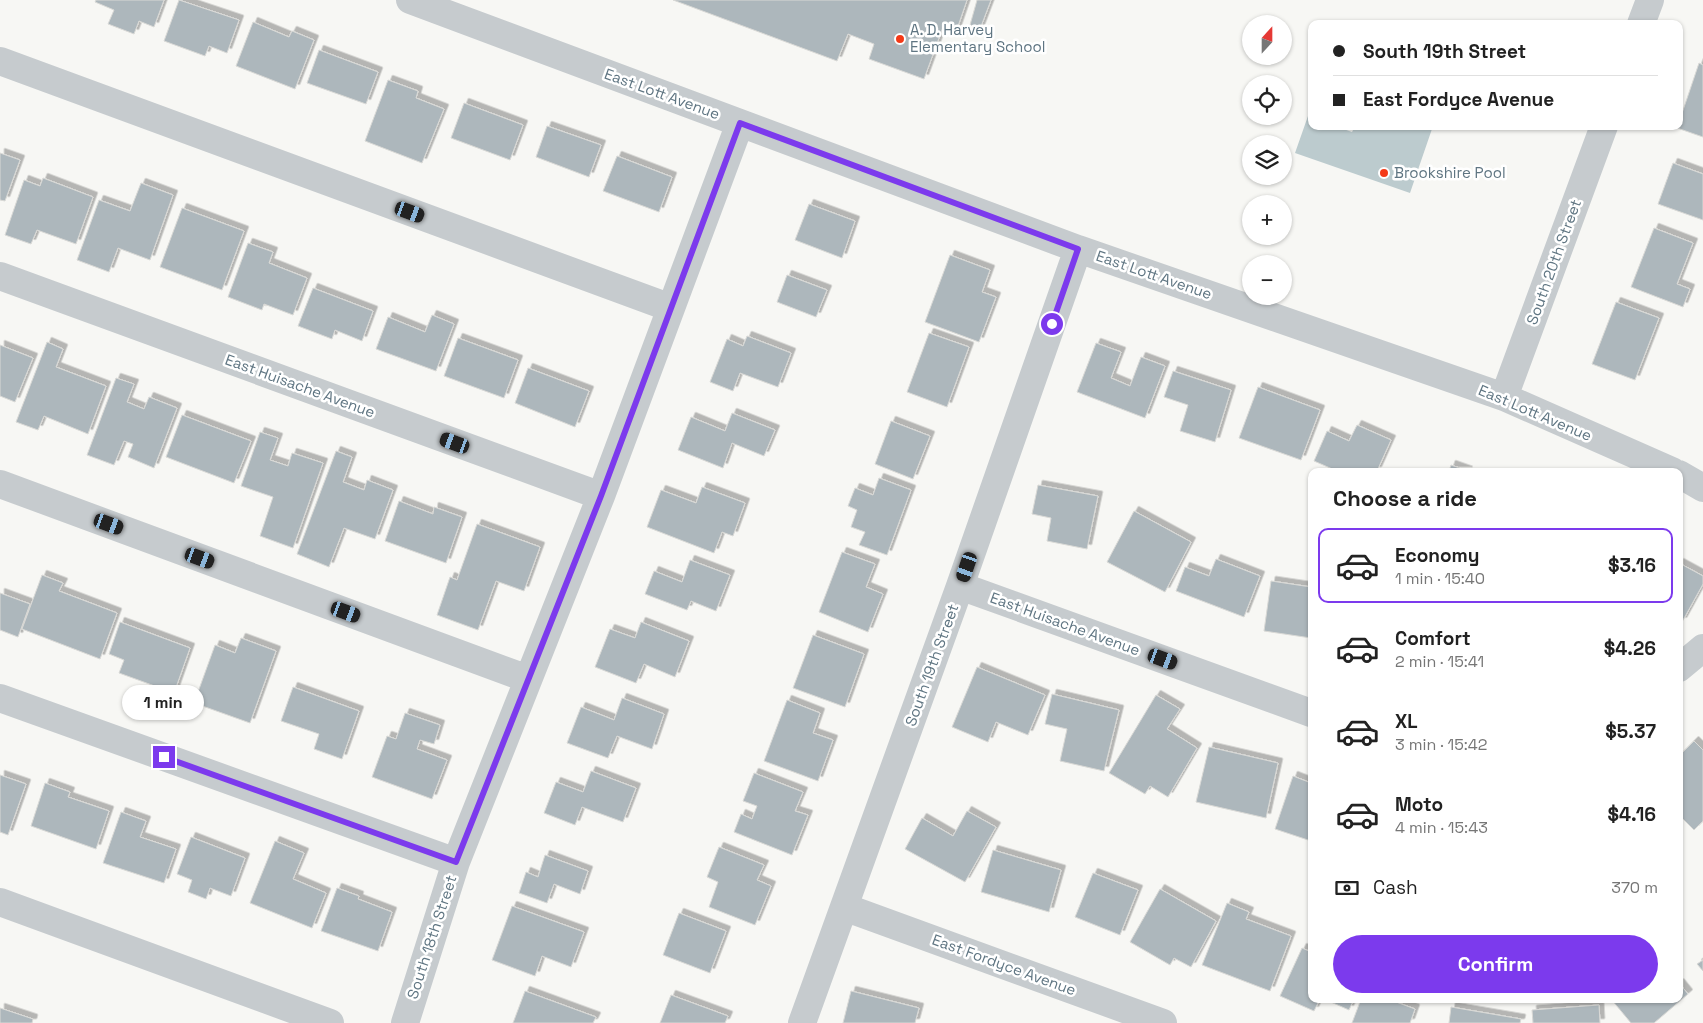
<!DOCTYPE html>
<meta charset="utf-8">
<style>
:root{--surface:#fff;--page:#f2f2f2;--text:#222;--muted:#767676;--line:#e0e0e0;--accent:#7c3aed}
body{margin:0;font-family:"Space Grotesk",sans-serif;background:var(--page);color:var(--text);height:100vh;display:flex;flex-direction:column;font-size:19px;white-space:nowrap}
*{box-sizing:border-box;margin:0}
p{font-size:16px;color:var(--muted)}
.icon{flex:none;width:28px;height:28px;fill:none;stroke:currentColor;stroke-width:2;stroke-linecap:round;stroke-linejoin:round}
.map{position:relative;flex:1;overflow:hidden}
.details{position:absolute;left:1308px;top:468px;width:375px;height:535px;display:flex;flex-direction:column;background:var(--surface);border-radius:10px;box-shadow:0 1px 4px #0004}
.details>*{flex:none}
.hud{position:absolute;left:1308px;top:20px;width:375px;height:110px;border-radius:10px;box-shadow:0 1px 4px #0004;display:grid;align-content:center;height:110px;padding:0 25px;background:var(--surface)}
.needle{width:32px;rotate:21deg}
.buttons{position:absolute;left:1242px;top:15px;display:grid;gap:10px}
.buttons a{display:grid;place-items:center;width:50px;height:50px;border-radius:50%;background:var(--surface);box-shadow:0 1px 4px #0004;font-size:25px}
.end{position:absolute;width:22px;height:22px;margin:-11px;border:6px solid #7c3aed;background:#fff;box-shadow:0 0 0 2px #fff}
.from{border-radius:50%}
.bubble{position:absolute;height:35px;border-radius:18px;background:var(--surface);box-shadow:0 1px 4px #0004;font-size:16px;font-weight:700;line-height:35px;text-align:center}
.car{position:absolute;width:15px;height:30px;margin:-15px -8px;border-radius:6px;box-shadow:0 0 4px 1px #0007;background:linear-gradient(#222 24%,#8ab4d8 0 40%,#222 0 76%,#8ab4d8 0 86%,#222 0)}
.hud b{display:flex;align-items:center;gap:18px;height:48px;font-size:19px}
.hud b+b{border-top:1px solid var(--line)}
.hud i{width:12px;height:12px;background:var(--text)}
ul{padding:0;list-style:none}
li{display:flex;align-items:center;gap:15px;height:75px;margin:0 10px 8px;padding:0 15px;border:2px solid transparent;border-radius:10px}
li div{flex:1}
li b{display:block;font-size:19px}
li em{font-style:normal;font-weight:700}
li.current{border-color:var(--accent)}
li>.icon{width:45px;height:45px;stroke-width:1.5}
h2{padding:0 25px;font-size:22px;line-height:60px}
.pay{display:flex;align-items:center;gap:12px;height:55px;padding:0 25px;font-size:19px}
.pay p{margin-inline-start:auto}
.button{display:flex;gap:10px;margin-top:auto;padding:10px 25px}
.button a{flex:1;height:58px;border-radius:30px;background:var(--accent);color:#fff;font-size:20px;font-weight:700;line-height:58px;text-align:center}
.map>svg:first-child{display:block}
.water{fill:#bccbce}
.building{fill:#adb7bc;stroke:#d9d9d6;filter:url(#shadow)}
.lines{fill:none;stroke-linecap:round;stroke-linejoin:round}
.minor{stroke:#c6cbce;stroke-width:28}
.route{stroke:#7c3aed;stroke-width:6}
.poi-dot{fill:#f43917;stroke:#fff;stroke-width:2}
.labels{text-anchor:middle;stroke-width:5;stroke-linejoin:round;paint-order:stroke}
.poi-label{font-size:15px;fill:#5f7582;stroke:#fff;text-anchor:start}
.street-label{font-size:15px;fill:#5f7582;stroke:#fff}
</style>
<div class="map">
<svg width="1703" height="1023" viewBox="0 0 1703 1023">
<defs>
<filter id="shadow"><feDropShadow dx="4.5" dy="-4.5" stdDeviation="0" flood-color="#0004"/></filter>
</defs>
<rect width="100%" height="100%" fill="#f7f7f4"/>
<!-- water -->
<path class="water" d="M1308,116l3,2v8h24l17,6 3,-6h78l-23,67 -115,-40z"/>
<!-- building -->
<path class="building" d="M96,0h68l-10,27 -15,-6 -5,13 -26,-10 6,-14 -19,-8z
M179,0l60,20 -12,33 -18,-7 -4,10 -41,-15z
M673,0h294l-11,32 -13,-5 -19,52 -55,-20 5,-15 -26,-10 -11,27z
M977,0h14l-11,29 -10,-4z
M253,22l36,15 3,-6 22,9 -19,49 -59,-23z
M319,50l59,22 -12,32 -59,-21z
M1699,63l4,2v72l-26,-9z
M388,80l30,11 -2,7 28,11 -22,54 -57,-22z
M464,103l59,22 -13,35 -59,-22z
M547,126l54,19 -12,32 -53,-20z
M0,153l20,7 -15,41 -5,-1z
M617,156l55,21 -13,35 -56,-21z
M1673,163l30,11v46l-45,-16z
M43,178l50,19 -17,47 -39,-14 -6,14 -26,-9 19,-55 16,6z
M141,183l32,12 -23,65 -32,-12 -9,24 -32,-12 22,-60 31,11z
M809,204l46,17 -13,37 -47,-18z
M182,208l62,23 -22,59 -62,-23z
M1654,228l39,15 -16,41 13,5 -7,18 -52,-20z
M248,243l25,9 -4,11 38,15 -14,37 -29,-11 -2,6 -34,-13z
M950,255l40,15 -8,22 14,5 -17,45 -54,-20z
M787,275l40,15 -11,27 -39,-15z
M313,288l60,23 -11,30 -27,-11 -3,9 -34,-13z
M1616,302l43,16 -24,62 -43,-16z
M432,315l22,9 -18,47 -60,-22 12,-32 37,15z
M929,333l40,14 -22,60 -40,-15z
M747,336l44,17 -13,34 -38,-14 -7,18 -23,-9 17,-43 16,7z
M458,338l60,22 -14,38 -60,-22z
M47,342l16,7 -7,18 50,19 -18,48 -44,-18 -6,14 -22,-8z
M1096,343l25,9 -10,26 19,8 11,-29 24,9 -20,52 -68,-26z
M0,345l33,13 -18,44 -15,-6z
M528,368l61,23 -14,36 -60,-24z
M1173,371l58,19 -16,52 -35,-11 8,-26 -24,-8z
M116,378l18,6 -7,18 17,7 5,-12 28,11 -23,60 -26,-11 5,-13 -9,-3 -10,24 -27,-10z
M1258,387l62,23 -19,50 -62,-22z
M732,413l43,17 -11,26 -32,-13 -9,25 -45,-18 13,-33 34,14z
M182,415l69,26 -17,42 -68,-26z
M891,421l39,15 -17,43 -38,-15z
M1357,425l34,15 -14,31h-40l-23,-10 13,-30 22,10z
M260,432l18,6 -8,22 18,6 4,-13 31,10 -30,85 -33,-12 13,-39 -32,-11z
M336,451l16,6 -9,25 21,8 3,-10 26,10 -18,49 -31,-11 -15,39 -32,-13z
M1451,465l17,6h-19z
M879,478l32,12 -24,65 -28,-10 6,-13 -14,-5 6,-17 -9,-4 7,-18 18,7z
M1038,485l60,11 -11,53 -40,-8 4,-23 -19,-4z
M702,487l43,16 -12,33 -11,-4 -8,21 -67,-26 14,-37 35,13z
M399,501l34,13 1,-7 28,10 -16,46 -61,-22z
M1134,511l57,31 -26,50 -58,-30z
M477,524l63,23 -16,44 -28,-10 -18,49 -41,-15 13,-38 7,3z
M842,552l33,12 -9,23 17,7 -15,38 -49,-20z
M1216,559l44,17 -16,41 -68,-26 9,-24 24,9z
M690,560l40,15 -14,36 -25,-10 -4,9 -42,-16 9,-23 28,11z
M1679,563l24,13v8l-21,38 -3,-2z
M42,575l21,8 -4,8 58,22 -17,46 -78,-30z
M1271,581l40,6v51l-47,-7z
M0,593l30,11 -12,33 -18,-7z
M120,622l70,26 -16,45 -55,-20 5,-13 -15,-6z
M641,622l48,19 -14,36 -31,-13 -8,19 -41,-16 15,-38 25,9z
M813,635l51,19 -19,53 -52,-19z
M241,638l35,13 -26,72 -56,-20 21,-58 20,8z
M977,667l68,28 -17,40 -32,-13 -8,20 -36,-15z
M293,687l66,24 -17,48 -28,-10 5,-15 -38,-13z
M1052,694l67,16 -15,61 -44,-10 7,-32 -22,-5z
M1156,695l24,14 -13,20 30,19 -29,49 -18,-11 -5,8 -36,-21z
M622,698l42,16 -12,35 -35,-13 -9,22 -41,-15 14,-36 33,13z
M787,700l33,13 -7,20 20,7 -15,41 -54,-20z
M405,713l35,12 -6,19 -14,-4 -3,9 30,11 -15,39 -60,-22 15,-41 9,3z
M1694,741l9,9v71l-9,9 -15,-15v-59z
M1209,747l69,16 -12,55 -70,-16z
M591,771l45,17 -13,34 -41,-15 -7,18 -31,-12 12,-31 27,10z
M754,773l49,19 -8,19 13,4 -16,40 -58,-23 7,-18 11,5 5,-13 -14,-5z
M0,775l26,9 -18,51 -8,-3z
M1293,776l18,7v58l-36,-12z
M45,783l25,9 -2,5 41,14 -13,38 -65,-23z
M967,811l29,16 -31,55 -60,-33 17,-31 31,18z
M121,812l25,9 -6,16 36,12 -12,34 -61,-20z
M191,837l54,21 -14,38 -21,-8 -4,11 -18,-7 4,-12 -15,-6z
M275,841l29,12 -11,26 33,14 -14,35 -62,-25z
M719,847l45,18 -7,15 14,6 -16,39 -46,-18 9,-25 -11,-5z
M993,850l68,20 -12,42 -68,-20z
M545,855l43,16 -8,23 -26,-10 -7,19 -28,-10 7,-21 12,5z
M1093,873l45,17 -18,45 -45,-18z
M337,888l22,8 -1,3 34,13 -14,39 -57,-20z
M1160,889l56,32 -25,46 -17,-9 -4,7 -40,-23z
M1227,903l22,9 -3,7 45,17 -21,55 -68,-26z
M512,906l72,26 -13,35 -29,-11 -7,20 -43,-16z
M679,913l47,18 -16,42 -47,-18z
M1302,948l9,4v47h9l-6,12 -34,-15z
M1703,960v11l-6,-7z
M1679,983l9,11 -34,29h-23l-20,-24h68z
M525,991l71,26 -3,6h-80z
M851,991l68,17 -4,15h-72z
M671,995l57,21 -3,7h-65z
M1324,999h30l-5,11z
M1361,999h27l27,10 -5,14h-58z
M1599,1005l1,18h-67l-1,-13z
M1451,1007l70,12 -1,4h-71z
M0,1008l33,11 -1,4h-32z"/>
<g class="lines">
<!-- minor -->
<path class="minor" d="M410,0l668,249 426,148 168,74
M1641,24l9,-24
M0,61l671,247
M0,276l601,220
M1504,397l100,-271
M1679,474l24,14
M0,484l528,195
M960,586l351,127
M1679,668l24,-20
M0,698l456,164
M0,902l330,121
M844,907l319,116
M405,1023l51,-161 145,-366 139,-373
M802,1023l158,-437 118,-337"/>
</g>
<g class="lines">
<!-- route -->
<path class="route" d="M164,757l292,105 145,-366 139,-373 338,126 -26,75"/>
</g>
<!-- markers -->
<g class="poi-dot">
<circle cx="900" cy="39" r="5"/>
<circle cx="1384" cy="173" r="5"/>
</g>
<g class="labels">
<!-- poi labels -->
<g class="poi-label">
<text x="910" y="35">A. D. Harvey<tspan x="910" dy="17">Elementary School</tspan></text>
<text x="1394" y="178">Brookshire Pool</text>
</g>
<!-- street labels -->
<g class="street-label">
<text transform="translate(662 94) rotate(20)" y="5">East Lott Avenue</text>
<text transform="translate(1554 262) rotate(-70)" y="5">South 20th Street</text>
<text transform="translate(1154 275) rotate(19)" y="5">East Lott Avenue</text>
<text transform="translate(300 386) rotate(20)" y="5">East Huisache Avenue</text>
<text transform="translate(1535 413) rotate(23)" y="5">East Lott Avenue</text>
<text transform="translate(1065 624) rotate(20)" y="5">East Huisache Avenue</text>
<text transform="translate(932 665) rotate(-70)" y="5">South 19th Street</text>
<text transform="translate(432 937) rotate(-72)" y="5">South 18th Street</text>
<text transform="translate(1004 965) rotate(20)" y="5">East Fordyce Avenue</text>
</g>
</g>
</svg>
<div class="buttons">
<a><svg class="needle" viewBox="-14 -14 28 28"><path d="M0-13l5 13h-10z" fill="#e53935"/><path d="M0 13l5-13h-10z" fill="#767676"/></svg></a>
<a><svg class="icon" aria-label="locate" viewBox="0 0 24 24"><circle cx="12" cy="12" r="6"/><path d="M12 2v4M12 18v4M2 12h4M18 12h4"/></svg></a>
<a><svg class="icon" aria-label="layers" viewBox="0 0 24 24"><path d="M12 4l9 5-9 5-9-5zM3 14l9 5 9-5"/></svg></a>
<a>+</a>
<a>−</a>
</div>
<i class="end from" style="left:1052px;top:324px"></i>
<i class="end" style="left:164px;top:757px"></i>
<div class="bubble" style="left:122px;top:685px;width:82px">1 min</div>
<i class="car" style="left:410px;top:212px;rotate:110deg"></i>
<i class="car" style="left:455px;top:443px;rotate:290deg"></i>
<i class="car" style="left:109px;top:524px;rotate:110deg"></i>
<i class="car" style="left:200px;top:558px;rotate:110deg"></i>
<i class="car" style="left:967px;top:567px;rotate:199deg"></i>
<i class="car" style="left:346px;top:612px;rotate:110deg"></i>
<i class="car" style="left:1163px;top:659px;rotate:110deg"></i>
<div class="hud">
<b><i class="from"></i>South 19th Street</b>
<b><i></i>East Fordyce Avenue</b>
</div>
<section class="details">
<h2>Choose a ride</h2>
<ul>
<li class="current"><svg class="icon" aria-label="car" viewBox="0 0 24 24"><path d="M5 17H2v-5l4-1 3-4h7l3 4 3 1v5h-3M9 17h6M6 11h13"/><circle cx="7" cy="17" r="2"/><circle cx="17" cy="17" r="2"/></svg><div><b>Economy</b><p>1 min · 15:40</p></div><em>$3.16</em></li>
<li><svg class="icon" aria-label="car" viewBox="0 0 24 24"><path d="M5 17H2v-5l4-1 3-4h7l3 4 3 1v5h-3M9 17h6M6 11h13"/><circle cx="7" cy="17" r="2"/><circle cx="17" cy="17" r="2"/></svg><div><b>Comfort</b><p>2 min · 15:41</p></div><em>$4.26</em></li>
<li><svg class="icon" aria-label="car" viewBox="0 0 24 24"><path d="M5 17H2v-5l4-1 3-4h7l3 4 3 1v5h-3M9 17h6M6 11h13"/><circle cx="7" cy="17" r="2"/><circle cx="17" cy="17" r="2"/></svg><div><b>XL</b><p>3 min · 15:42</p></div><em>$5.37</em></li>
<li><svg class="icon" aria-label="car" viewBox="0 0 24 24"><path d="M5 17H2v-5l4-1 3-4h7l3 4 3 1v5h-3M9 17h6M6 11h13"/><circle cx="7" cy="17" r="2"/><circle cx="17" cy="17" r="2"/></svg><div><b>Moto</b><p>4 min · 15:43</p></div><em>$4.16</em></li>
</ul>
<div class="pay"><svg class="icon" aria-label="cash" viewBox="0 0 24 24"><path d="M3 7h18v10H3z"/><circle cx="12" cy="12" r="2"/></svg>Cash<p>370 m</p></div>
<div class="button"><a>Confirm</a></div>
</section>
</div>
